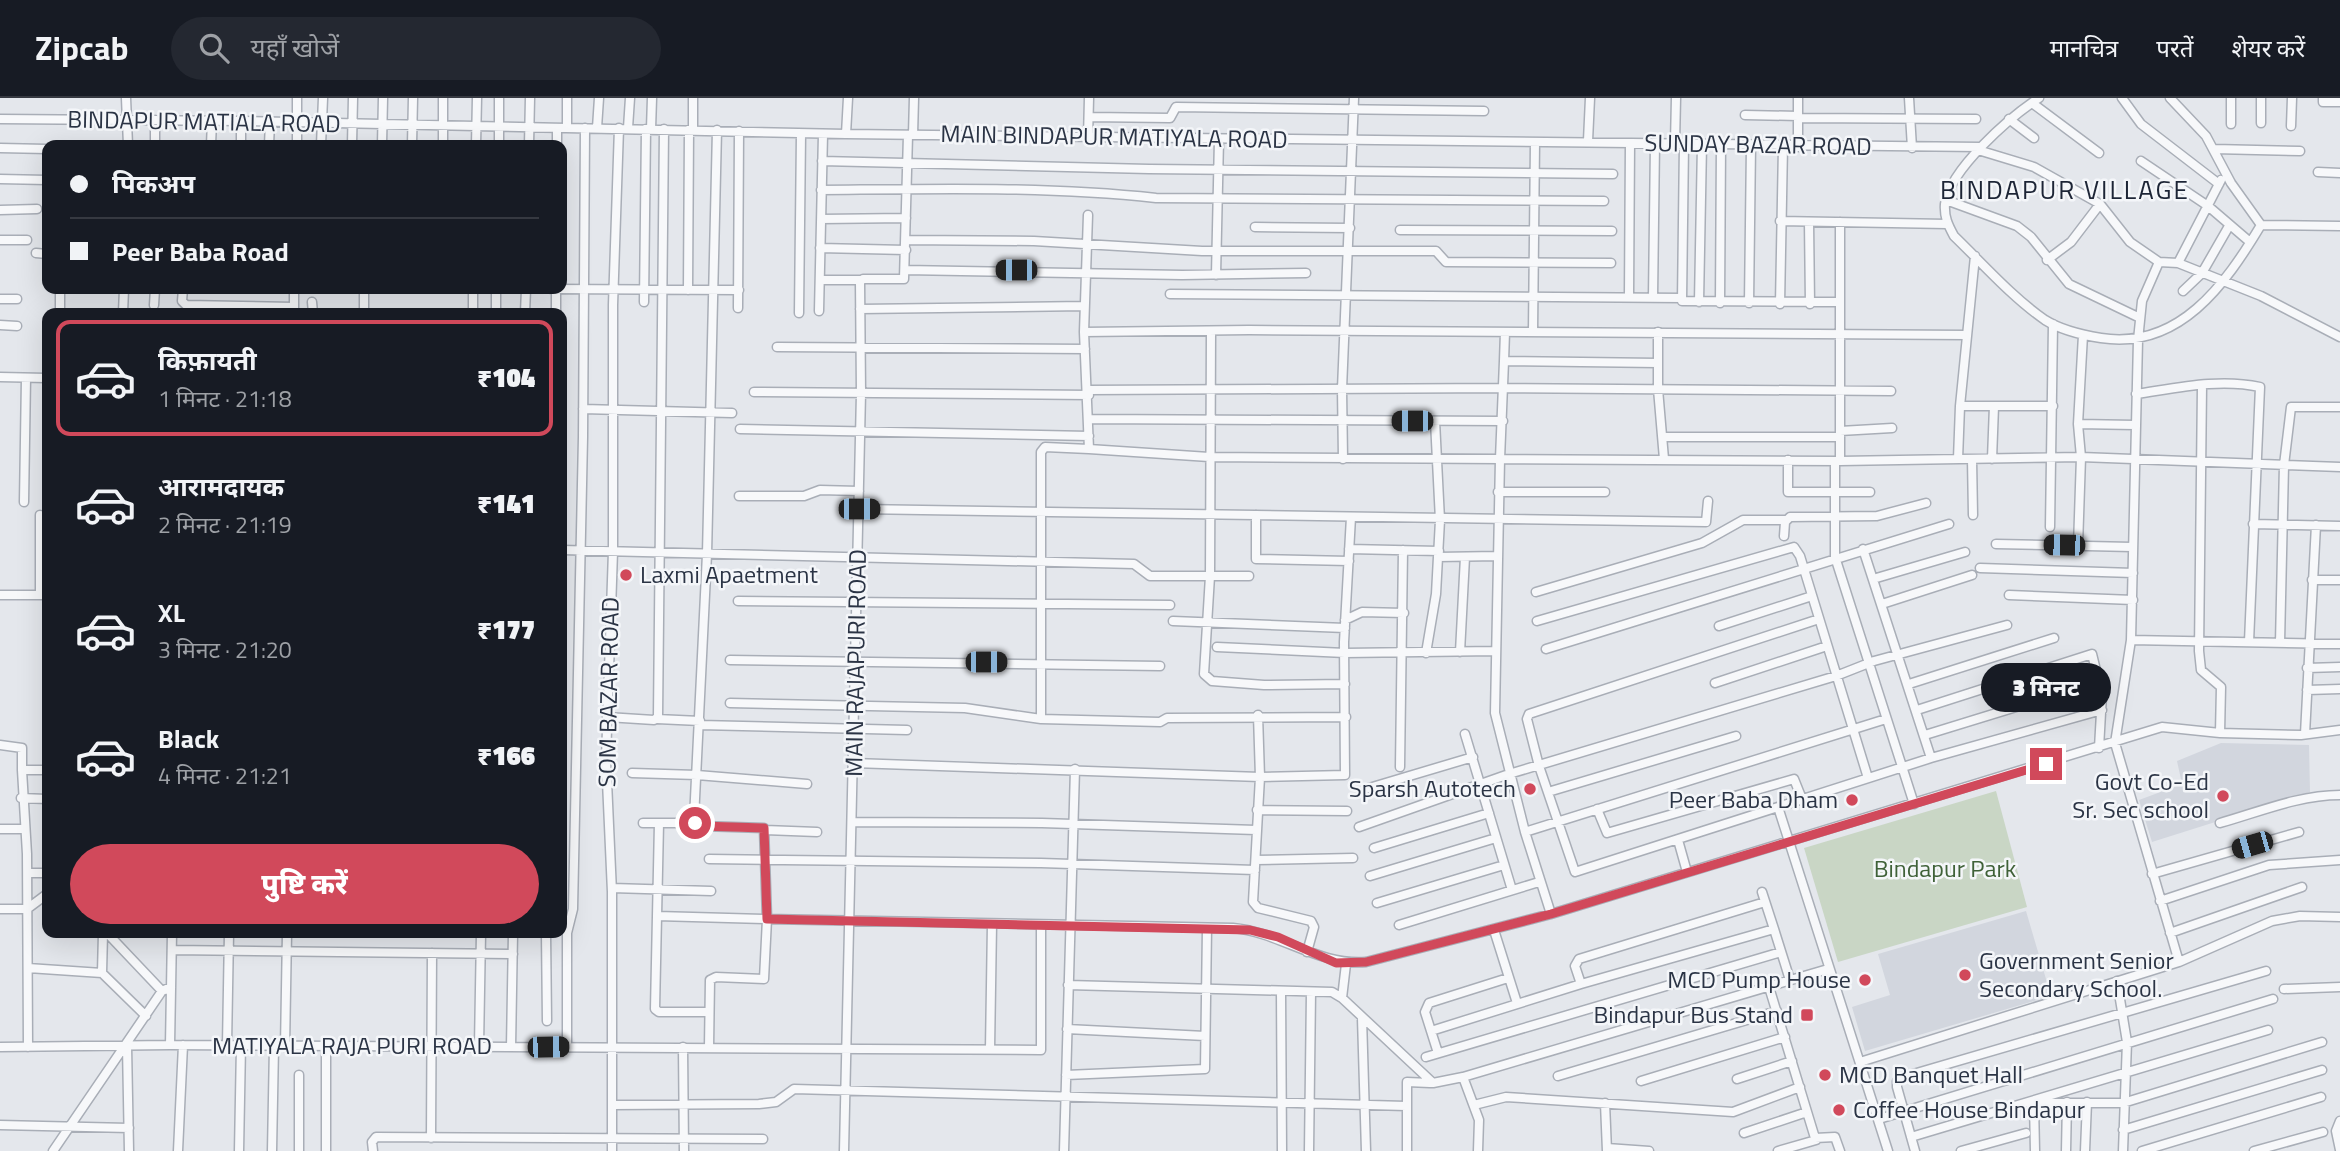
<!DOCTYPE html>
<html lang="hi">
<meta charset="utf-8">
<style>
:root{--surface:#171b24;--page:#242831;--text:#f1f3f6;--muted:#9ea1a6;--line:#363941;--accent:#d1495b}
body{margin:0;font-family:"Titillium Web","Noto Sans Devanagari",sans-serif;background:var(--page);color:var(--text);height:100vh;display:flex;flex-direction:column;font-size:26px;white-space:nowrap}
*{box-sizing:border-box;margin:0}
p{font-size:23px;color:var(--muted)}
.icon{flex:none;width:38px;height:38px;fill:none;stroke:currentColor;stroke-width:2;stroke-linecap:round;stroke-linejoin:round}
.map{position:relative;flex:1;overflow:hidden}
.sheet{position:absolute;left:42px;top:210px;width:525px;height:630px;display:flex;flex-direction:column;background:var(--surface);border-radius:14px;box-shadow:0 7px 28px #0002}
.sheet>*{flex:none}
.banner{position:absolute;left:42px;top:42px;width:525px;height:154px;border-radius:14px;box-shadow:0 7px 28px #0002;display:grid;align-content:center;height:154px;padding:0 28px;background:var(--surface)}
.end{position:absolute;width:32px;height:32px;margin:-16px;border:9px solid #d1495b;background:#fff;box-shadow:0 0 0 4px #fff}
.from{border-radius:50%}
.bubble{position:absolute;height:49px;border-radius:24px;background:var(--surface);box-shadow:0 7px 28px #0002;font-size:23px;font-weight:800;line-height:49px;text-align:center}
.car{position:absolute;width:21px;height:42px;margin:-21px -10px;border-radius:9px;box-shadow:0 0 5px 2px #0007;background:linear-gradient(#222 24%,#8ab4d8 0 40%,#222 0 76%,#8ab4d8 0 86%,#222 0)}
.banner b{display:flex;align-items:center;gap:24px;height:66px;font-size:26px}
.banner b+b{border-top:2px solid var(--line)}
.banner i{width:18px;height:18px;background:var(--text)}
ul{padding:12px 0 0;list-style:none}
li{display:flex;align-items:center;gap:21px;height:116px;margin:0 14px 10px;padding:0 14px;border:4px solid transparent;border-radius:14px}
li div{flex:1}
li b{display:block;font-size:26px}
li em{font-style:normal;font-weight:800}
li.selected{border-color:var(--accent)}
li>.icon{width:63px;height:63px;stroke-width:1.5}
.cta{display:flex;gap:14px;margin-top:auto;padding:14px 28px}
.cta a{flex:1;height:80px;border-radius:42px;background:var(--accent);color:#fff;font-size:28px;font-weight:800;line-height:80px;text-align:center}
header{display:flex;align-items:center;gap:42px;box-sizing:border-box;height:98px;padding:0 35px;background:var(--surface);border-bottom:2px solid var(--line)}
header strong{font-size:33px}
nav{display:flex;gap:38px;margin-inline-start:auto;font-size:24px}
.search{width:490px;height:63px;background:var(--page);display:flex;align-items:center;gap:18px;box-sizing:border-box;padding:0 24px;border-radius:38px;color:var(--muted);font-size:26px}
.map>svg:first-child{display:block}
.built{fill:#d2d6de}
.green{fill:#c9d6c5}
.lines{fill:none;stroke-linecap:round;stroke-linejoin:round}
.street-casing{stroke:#a9aeb7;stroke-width:11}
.street{stroke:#f7f8fa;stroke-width:8}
.route{stroke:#d1495b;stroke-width:9}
.poi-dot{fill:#d1495b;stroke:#f4f6f9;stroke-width:2.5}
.labels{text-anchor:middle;stroke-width:5;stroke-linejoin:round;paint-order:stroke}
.street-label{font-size:24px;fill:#2b3445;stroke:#f4f6f9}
.poi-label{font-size:24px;fill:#2b3445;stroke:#f4f6f9;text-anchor:end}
.park-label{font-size:24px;fill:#3f6138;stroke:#f4f6f9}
.neighbourhood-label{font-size:26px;letter-spacing:2px;fill:#1d2536;stroke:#f4f6f9}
</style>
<header>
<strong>Zipcab</strong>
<div class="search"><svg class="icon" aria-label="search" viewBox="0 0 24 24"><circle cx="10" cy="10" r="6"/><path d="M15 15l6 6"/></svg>यहाँ खोजें</div>
<nav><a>मानचित्र</a><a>परतें</a><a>शेयर करें</a></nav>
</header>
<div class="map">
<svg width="2340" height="1053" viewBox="0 0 2340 1053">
<rect width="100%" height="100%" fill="#e4e7ec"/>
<!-- built -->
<path class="built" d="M2221,645l88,2 1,47 -158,50 -13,-42 43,-16 -5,-23z
M2026,813l25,85 -186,55 -13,-44 38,-12 -12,-41z"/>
<!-- green -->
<path class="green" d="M1996,693l31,116 -189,55 -34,-114z"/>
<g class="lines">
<defs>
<path id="street" d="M126,0l2,47
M499,0v47
M693,0v31
M1798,0v49
M1909,0l3,50
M2039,0c-29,19 -89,71 -94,106 -1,13 3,21 9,32 29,28 58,61 91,84 16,10 37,15 56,18 78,12 124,-53 160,-113l-30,-42 -25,-47 -36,-38
M2122,0l19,26 78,60
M2261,0v25
M2323,0v4h17
M2032,5l67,50
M1745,17l53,1
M1089,19l81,1 6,-11 308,4
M1798,20l178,1
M0,21l243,2 603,13 1134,13
M2009,21l25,19
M2231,26v-26
M2291,28l1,-28
M557,30v17
M567,30v-30
M597,30l2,-30
M628,30l2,-30
M651,31l1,-31
M717,32l-10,424 -13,265 7,7 63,2 3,91 466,9c47,4 85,38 133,34l185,-48 611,-187 58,6 81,2 39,-5
M846,36l2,-36
M913,37l1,-37
M1088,40l1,-40
M1588,43l2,-43
M1675,45l1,-45
M1684,45l-2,158 158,1
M155,47v-25
M211,47l1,-24
M241,47v-24
M269,47l1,-23
M297,47v-47
M321,47l2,-47
M352,47l1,-47
M382,47l1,-47
M412,47l1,-47
M443,47v-47
M476,47l1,-47
M529,47l1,-47
M0,50l47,1
M2214,51l86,2
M1978,52l56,17 66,37 30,38 29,20 19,1 83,33 79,41
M822,63l327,8 464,5
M2141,63l67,45 42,36
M2318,74l22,1
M0,81l47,1
M821,92c112,-1 223,-4 335,8l448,3
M1946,102l71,26 14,11 38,47 71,34
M0,112l37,-1
M821,121l85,-1
M1780,123l167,3
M1809,124l1,82
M1840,124v239
M2261,127l79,1
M1255,129l95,1
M1400,132l212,1
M0,142h27
M906,142l128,1 168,10h234l10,11 165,1
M820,150l86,2
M36,155l11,1
M2047,162l24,-18 29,-38
M2159,164l-17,39 -4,39 -7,300 -16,103 64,219
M2178,165l43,-83
M905,172l277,5 124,-2
M1216,177l3,-136
M820,182h40
M183,191l-1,12 4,4 108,2
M294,191v24
M473,191v24
M551,191l188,1
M688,192l1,-160
M2183,193l19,-18 27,-47
M1170,196l512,4
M1629,198l1,-153
M1653,200l2,-155
M0,201h17
M312,204l1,11
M644,204l2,-173
M1699,204l3,-158
M1720,205l1,-159
M1749,205l2,-158
M1780,206l3,-158
M154,207l1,-16
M738,210l1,-177
M860,211l224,-3
M819,213l4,-177
M60,215v-24
M123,215l1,-24
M364,215v-23
M496,215v-24
M525,215l1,-24
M556,215v-24
M799,215l2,-179
M0,227l17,1
M1211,233l-1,245 -6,98 8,7 52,4 81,-1
M1084,234l165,-2 718,5
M1505,234l-1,29 154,2
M1533,234l2,-190
M1658,234v57l6,70
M777,249l308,2
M1504,263l-4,98 340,2 241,-4 259,10
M0,279l47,1
M2202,288l-3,265 2,19 20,17 -1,46
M1089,292l415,-2 387,3
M754,294l335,3
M2136,296c41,-6 83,-16 124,-7l-11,255
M1960,308l15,-150
M583,311l149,4
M1089,321l414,2
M2078,326l57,1
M740,331l349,7
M1840,333l52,-3
M1663,339h177
M1089,351l120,8 291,2 -5,254 30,119 26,82
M1343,361l-1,-70 12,-291
M1958,361l2,-53h93
M1972,361l1,56
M1992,361l2,-53
M1788,362v32h82
M1835,363v96l79,247
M1498,394h107
M739,398h65l16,-6 39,1
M24,404l2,-124
M859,411l847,13 2,-21
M40,417v80
M1256,417v44l93,2
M2253,426l87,2
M2050,429l3,-203
M1784,438l1,-14 5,-5 87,-1 49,-13
M1996,446l136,3
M2078,448l3,-89 -3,-33 5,-89
M1349,451l90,2
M1863,451l68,209
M562,452l572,14 16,12h99
M1438,459l59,-1
M1980,470l153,5
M1873,481l92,-27
M2312,482h28
M1536,494l166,-49 41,-23h43
M0,497h47
M2009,497l124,5
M738,503l432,4
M1882,506l90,-29
M1819,521l-290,95 -2,5 12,47 36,106 356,-114 171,-48
M1345,522l17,-8 42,1
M1173,523l172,7
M1537,523l257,-74 6,9 68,222
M1719,528l93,-30
M2131,542l209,4
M2280,545l4,-178 7,-58h49
M1217,549l128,6 150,-2
M1546,551l403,-125
M1460,554l5,-95
M1426,555l10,-59 4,-74 -5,-99
M730,562l430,6
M2307,570l33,-1
M1715,585l112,-37
M1909,586l145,-46
M2307,592l33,-1
M730,605l235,5 76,11 119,3 7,-4 179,-1
M1917,612l175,-56 10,41 -3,53
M1258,617l2,62 -7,125 5,6 53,13 3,6 -7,25
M607,619l47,3 4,-3 6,-588
M657,621l43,2
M1041,621v-267l4,-5 44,2 -5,-117 4,-117
M700,627l207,5
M1465,636l47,156
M2305,636l11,-209
M1925,637l176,-54
M0,647l22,3v22h25
M854,665l406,14 85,-2 -1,-133 7,-125
M1400,669l3,-217
M22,672l5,84 1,193
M632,675l65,2 110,9
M1369,690l104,-31
M1548,694l188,-56
M21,700l26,1
M1778,709l110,344
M1597,711l10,24 187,-54 8,20
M1257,712l90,1
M852,724l190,1 214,7
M643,725h52
M659,725l-4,186 4,3h50
M2220,725c39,-11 79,-28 120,-28
M1359,729l150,-53 327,-98 38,-15 133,-36
M0,731h25
M765,732l52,2
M1525,734l361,-113
M1678,742l9,32
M1374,750l115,-35
M709,761l332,4 214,7
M1256,762l97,-2
M28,775h19
M2152,776l147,-42
M1370,778l126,-38
M612,790l99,3
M1762,794l12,37
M2160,803l109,-36 71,-5
M1377,805l127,-38
M0,811h27l20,-15
M657,818l110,3 -3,60 -48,-2 -6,3 -1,67
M1399,827l140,-43
M1494,832l23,73
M107,835l55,58
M546,835l1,88
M2170,835l132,-46
M172,852l341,4
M1346,866l-4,34 91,85 30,-6
M28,870l74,5 44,43
M102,875l1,-40
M2117,883l10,61 -4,109
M1581,886l-6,-18 4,-7 186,-57
M1068,887l264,7 10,6
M1769,889l46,151 20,-1 5,14
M2284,891l56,-2
M1281,894l1,159
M1362,920l4,133
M1067,931l138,7
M1431,933l150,-47 193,-55 16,51
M170,947l2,-112
M227,947l2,-112
M127,948l2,105
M479,948l2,-113
M0,949l170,-2 871,5v-124
M285,949l2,-114
M511,949l2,-114
M567,949v-114l6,-24 10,-472 2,-309
M683,949l1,104
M990,951l2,-125
M1438,955l-13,-41 4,-9 79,-25
M1426,959l355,-105
M1860,964l319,-100 93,-41 28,-5 40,1
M1066,977l139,-6 2,-141
M1558,978l219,-65
M1737,981l55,-18
M1641,983l144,-44
M1605,1005l2,48
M612,1007l147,-1 17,-2 18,-13 612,17
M1474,1007l32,-8 227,15 67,-25
M1879,1021l394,-120
M2340,1023l-4,10 4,19
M0,1027l129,3
M2123,1032l199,-60
M1744,1035l63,-21
M1911,1039l357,-107
M431,1040l1,-185
M1607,1050l42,3
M53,1053l109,-160 9,-4
M178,1053l5,-106
M239,1053l2,-106
M272,1053l2,-105
M299,1053v-76
M326,1053v-105
M373,1053l-1,-9 4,-5 387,2
M612,1053v-259l-6,-133 7,-208v-246l6,-177
M844,1053l17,-758 -1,-111 3,-3h41l4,-144
M1064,1053l11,-382
M1309,1053l2,-159
M1407,1053v-69l23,1
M1478,1053l1,-31 -16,-43 365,-108
M1778,1053l38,-11
M1915,1053l-18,-64v-6l6,-4 363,-106
M1961,1053l65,-18
M2035,1053l-1,-48h89l199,-61
M2066,1053l1,-49
M2085,1053l2,-49
M2142,1053l179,-54
M2254,1053l69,-19"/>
</defs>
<!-- street casing -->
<use href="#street" class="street-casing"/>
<!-- street -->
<use href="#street" class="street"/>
</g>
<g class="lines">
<!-- route -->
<path class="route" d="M695,725l6,3 63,2 3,91 483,11 28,7 58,26 30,-1 185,-48 495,-150"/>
</g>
<!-- markers -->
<g class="poi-dot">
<circle cx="626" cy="477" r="7"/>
<circle cx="1530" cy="691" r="7"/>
<circle cx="2223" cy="698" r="7"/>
<circle cx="1852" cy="702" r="7"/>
<circle cx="1965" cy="877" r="7"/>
<circle cx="1865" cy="882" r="7"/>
<rect x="1800" y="910" width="14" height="14" rx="3.5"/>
<circle cx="1825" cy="977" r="7"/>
<circle cx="1839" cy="1012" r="7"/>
</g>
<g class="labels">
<!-- street labels -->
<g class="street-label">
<text transform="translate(204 24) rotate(1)" y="8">BINDAPUR MATIALA ROAD</text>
<text transform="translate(1114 39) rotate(1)" y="8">MAIN BINDAPUR MATIYALA ROAD</text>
<text transform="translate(1758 47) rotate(1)" y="8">SUNDAY BAZAR ROAD</text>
<text transform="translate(856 565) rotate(-89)" y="8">MAIN RAJAPURI ROAD</text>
<text transform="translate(609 594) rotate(-89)" y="8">SOM BAZAR ROAD</text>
<text x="352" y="956">MATIYALA RAJA PURI ROAD</text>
</g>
<!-- poi labels -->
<g class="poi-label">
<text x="640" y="485" text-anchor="start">Laxmi Apaetment</text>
<text x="2209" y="692">Govt Co-Ed<tspan x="2209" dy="28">Sr. Sec school</tspan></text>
<text x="1516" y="699">Sparsh Autotech</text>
<text x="1838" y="710">Peer Baba Dham</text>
<text x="1979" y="871" text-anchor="start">Government Senior<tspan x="1979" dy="28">Secondary School.</tspan></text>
<text x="1851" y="890">MCD Pump House</text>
<text x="1793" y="925">Bindapur Bus Stand</text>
<text x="1839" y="985" text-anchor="start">MCD Banquet Hall</text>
<text x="1853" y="1020" text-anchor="start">Coffee House Bindapur</text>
</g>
<!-- park labels -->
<g class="park-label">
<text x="1945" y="779">Bindapur Park</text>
</g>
<!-- neighbourhood labels -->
<g class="neighbourhood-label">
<text x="2065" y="101">BINDAPUR VILLAGE</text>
</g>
</g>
</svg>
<i class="end from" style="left:695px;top:725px"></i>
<i class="end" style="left:2046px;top:666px"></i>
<div class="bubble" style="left:1981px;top:565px;width:130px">3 मिनट</div>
<i class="car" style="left:1016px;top:172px;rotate:270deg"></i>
<i class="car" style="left:1412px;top:323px;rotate:270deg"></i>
<i class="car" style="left:859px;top:411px;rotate:90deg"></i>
<i class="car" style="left:2064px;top:447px;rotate:271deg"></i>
<i class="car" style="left:986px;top:564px;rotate:90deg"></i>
<i class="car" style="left:2252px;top:747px;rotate:254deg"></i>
<i class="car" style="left:548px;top:949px;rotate:89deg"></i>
<div class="banner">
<b><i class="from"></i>पिकअप</b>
<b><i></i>Peer Baba Road</b>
</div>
<section class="sheet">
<ul>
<li class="selected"><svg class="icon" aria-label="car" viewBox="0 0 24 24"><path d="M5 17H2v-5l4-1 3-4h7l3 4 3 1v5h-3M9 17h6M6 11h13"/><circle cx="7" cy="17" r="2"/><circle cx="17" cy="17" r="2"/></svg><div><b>किफ़ायती</b><p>1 मिनट · 21:18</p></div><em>₹104</em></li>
<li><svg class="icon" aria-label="car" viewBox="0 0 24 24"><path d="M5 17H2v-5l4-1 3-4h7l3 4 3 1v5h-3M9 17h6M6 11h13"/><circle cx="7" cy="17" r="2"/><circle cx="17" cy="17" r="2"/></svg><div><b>आरामदायक</b><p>2 मिनट · 21:19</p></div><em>₹141</em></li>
<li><svg class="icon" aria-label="car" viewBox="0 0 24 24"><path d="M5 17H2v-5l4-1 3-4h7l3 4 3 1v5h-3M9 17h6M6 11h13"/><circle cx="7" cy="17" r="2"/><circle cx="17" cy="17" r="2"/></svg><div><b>XL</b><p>3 मिनट · 21:20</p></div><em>₹177</em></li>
<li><svg class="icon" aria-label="car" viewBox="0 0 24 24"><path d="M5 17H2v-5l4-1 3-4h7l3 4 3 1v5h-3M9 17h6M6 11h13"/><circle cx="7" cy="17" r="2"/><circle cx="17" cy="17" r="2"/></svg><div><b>Black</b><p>4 मिनट · 21:21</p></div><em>₹166</em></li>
</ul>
<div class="cta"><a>पुष्टि करें</a></div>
</section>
</div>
